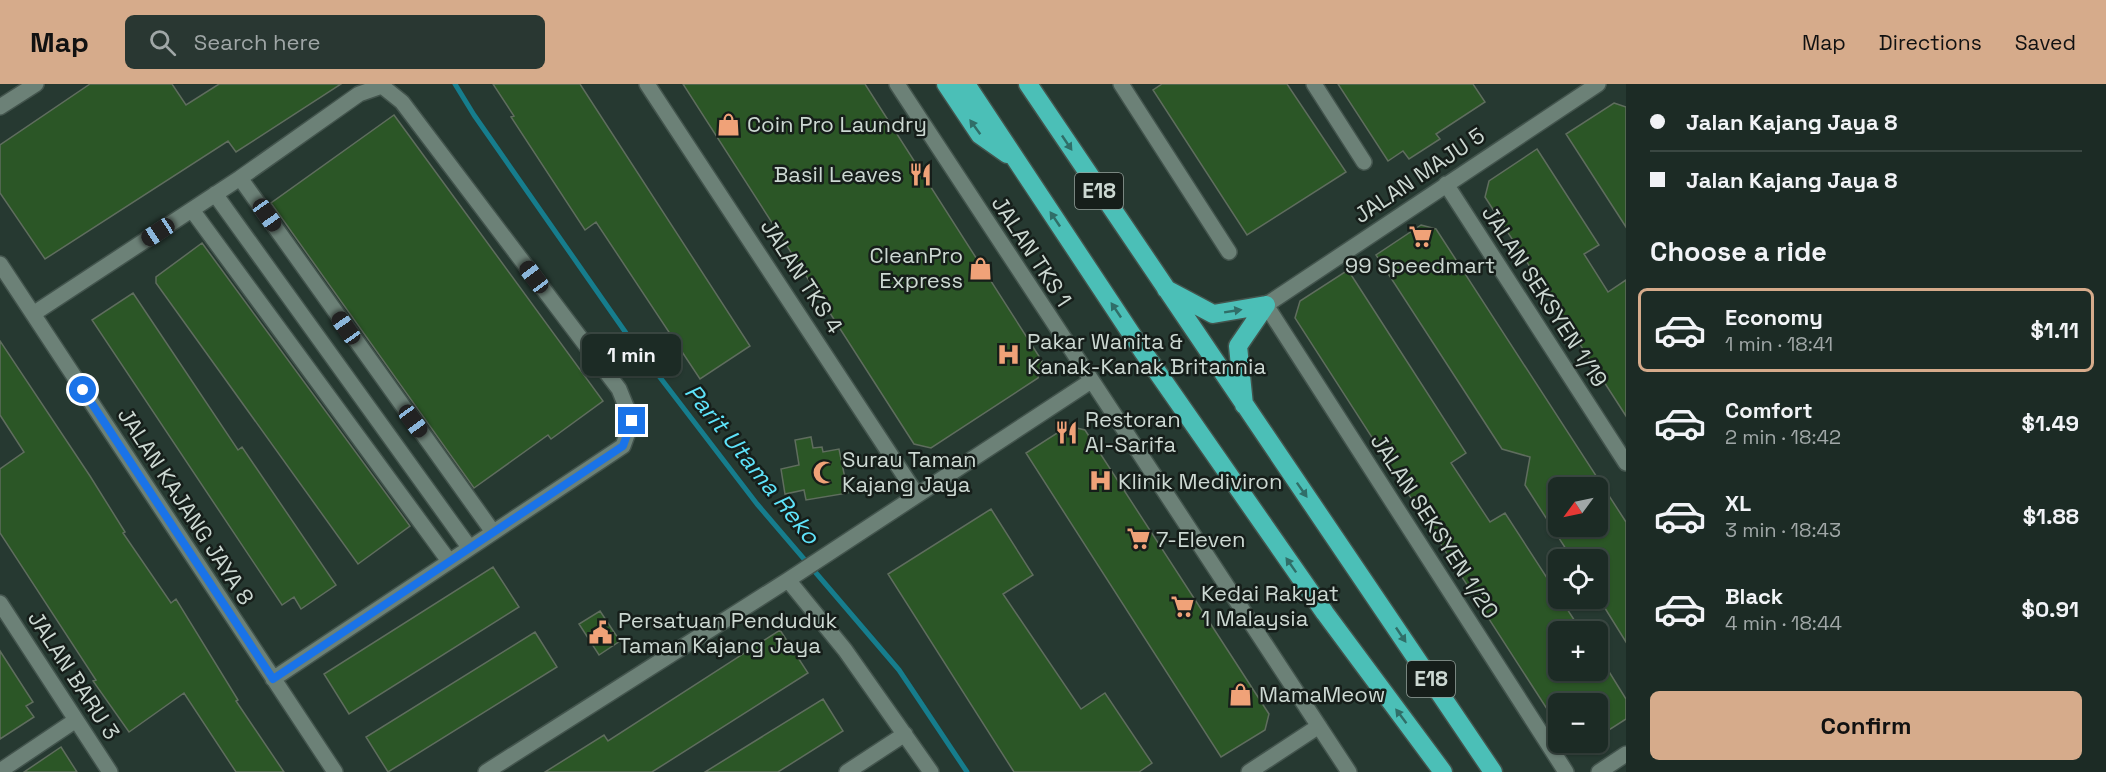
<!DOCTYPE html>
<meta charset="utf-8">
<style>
:root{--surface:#1c2b25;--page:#293732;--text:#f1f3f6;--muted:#a0a7a7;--line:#3a4742;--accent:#d6ab8b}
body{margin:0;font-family:"Space Grotesk",sans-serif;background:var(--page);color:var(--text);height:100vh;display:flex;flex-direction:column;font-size:22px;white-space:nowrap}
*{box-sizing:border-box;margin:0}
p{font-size:20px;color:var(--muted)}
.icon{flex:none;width:33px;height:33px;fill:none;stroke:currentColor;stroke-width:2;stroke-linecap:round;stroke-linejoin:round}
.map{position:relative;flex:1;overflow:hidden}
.side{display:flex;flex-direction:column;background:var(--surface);width:480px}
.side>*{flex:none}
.banner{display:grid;align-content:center;height:132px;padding:0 24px;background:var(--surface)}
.needle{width:39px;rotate:237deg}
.controls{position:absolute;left:1548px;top:393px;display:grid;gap:12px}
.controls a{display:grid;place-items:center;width:60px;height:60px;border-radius:9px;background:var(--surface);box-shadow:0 2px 4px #0004,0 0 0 2px var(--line);font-size:30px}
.end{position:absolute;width:27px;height:27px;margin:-14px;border:8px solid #1a73e8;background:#fff;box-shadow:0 0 0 3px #fff}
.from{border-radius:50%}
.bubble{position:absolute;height:42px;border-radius:9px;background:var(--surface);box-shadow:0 2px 4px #0004,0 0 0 2px var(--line);font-size:20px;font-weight:700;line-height:42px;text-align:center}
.car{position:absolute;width:18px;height:36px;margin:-18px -9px;border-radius:8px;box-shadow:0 0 4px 2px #0007;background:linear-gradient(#222 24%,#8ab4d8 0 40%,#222 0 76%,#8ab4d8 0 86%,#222 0)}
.banner b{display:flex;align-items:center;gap:21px;height:57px;font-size:22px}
.banner b+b{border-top:2px solid var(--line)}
.banner i{width:15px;height:15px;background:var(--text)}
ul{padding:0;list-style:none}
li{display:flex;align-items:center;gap:18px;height:84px;margin:0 12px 9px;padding:0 12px;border:3px solid transparent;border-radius:9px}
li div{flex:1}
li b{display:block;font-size:22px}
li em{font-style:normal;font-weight:700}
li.on{border-color:var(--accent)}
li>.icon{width:54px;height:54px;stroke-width:1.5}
h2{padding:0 24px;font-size:27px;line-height:72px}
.primary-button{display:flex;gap:12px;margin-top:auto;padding:12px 24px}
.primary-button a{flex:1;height:69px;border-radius:9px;background:var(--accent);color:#111;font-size:24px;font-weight:700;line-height:69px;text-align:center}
header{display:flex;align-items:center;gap:36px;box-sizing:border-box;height:84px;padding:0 30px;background:var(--accent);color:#111}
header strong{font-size:28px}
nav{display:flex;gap:33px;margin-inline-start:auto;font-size:21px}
.search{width:420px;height:54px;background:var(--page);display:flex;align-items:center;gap:15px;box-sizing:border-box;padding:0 21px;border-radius:9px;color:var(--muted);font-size:22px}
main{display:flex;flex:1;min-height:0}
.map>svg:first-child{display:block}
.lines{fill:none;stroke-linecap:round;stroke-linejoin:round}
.stream{stroke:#167d8d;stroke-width:5}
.building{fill:#2b5626;stroke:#5f6d5e;stroke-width:1.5;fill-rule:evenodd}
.minor-casing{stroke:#43544d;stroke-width:18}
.highway-casing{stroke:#43544d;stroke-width:21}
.minor{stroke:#6c8177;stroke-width:15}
.highway{stroke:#4bbfb7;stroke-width:18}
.oneway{fill:#306e68}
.route{stroke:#1a73e8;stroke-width:8}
.labels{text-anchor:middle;stroke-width:5;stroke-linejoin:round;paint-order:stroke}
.shield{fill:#161e1a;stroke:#95a09b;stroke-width:1.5}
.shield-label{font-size:21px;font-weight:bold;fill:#ccd8d2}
.poi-label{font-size:22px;fill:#ccd8d2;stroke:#161e1a;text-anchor:start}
.street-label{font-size:22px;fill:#ccd8d2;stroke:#161e1a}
.water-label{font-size:24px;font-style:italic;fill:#5ee3fa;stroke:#161e1a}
</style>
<header>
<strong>Map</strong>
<div class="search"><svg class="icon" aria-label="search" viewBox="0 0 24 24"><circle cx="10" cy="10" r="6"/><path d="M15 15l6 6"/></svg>Search here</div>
<nav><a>Map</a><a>Directions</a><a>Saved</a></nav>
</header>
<main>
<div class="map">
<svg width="1626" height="688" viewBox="0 0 1626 688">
<rect width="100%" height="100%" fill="#263931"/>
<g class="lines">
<!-- stream -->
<path class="stream" d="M455,0l19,31 152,218 131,171 142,166 68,102"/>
</g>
<!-- building -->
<path class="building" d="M90,0h82l14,21 33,-21h122l-105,68 -8,-11 -183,118 -45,-66v-48z
M493,0h87l170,262 -50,33 -104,-157 -11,8 -74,-113 3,-1z
M683,0h182l177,277 -4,17 -107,70 -17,-4z
M1162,0h125l59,88 -99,63 -94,-145z
M1338,0h135l12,18 -49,32 4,5 -31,20 -6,-8 -15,10z
M1614,19l12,4v120l-60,-93z
M394,31l209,286 -52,38 -3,-4 -74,53 -203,-285z
M1537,65l62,96 -15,9 24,38 18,-12v136l-141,-219 4,-16z
M1421,141l15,4 190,293v120l-28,-45v-37h-25l-48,-75 5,-28 -28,-8 -126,-194zM1558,404h40v38h-40z
M202,159l208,283 -52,38 -202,-281v-6z
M1348,186l118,183 -15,10 39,59 15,-9 77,119h-24v38h50l18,29v20l-28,18v-33h-40v22l-263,-408 5,-17z
M133,209l105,157 4,-3 94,138 -35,24 -7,-12 -12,8 -190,-285z
M0,257l90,135 35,56 -2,1 48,70 5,-4 62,101 -2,1 48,71h-48l-52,-79 -55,39 -36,-51 3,-1 -96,-147v-64l24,-17 -24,-37z
M1068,342l17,4 184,284 -4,16 -44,27 -195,-304z
M811,353l2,11 9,-1 1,5 16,-3 9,44 -42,7 -2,-10 -19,4 -4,-25 18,-4 -4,-25z
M991,425l42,66 -30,19 78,115 24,-16 47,70 -13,9h-125l-126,-198z
M493,483l26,40 -170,107 -25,-40z
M600,527l20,30 -21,14 -20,-31z
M780,546l28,43 -156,99h-107l59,-37 4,6z
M535,548l22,35 -169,105 -22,-35z
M0,567l33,51 -7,4 8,11 -34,22z
M823,615l20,32 -65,41h-73z
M61,663l16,25h-53z"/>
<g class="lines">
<defs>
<path id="minor" d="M647,0l270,411
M897,0l452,688
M1121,0l108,168
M1314,0l50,78
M0,23l36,-23
M240,94l253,354
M1446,100l180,279
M215,110l254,353
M192,126l257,351
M0,180l335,508
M33,230l207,-136 119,-84 23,-8 20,16 217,287 13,32 -9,25 -350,233
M788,496l57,70 86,122
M0,519l110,169
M0,687l76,-51
M486,688l302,-192 303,-199
M847,688l58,-38
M1249,688l70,-46
M1566,688l-300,-467 332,-221
M1599,688l27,-18"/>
<path id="highway" d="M946,0l34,51 27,19
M966,0l176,266 183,263 118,159
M1028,0l465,688
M1166,205l47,25 53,-9
M1244,321l-6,-59 28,-41"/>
</defs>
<!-- minor casing -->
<use href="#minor" class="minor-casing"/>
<!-- highway casing -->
<use href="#highway" class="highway-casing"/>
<!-- minor -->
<use href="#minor" class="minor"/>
<!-- highway -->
<use href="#highway" class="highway"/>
</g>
<!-- one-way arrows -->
<defs><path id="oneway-solid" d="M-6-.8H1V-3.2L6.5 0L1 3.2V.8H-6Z" transform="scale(1.5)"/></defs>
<g class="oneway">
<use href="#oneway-solid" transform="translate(975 43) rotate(-126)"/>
<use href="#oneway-solid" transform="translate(1067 59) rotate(56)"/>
<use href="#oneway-solid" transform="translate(1055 135) rotate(-124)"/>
<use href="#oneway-solid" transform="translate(1116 226) rotate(-124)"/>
<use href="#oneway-solid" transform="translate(1233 227) rotate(-9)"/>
<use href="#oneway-solid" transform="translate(1302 406) rotate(55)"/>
<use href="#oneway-solid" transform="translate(1291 481) rotate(-125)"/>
<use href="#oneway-solid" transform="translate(1401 551) rotate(56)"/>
<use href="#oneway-solid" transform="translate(1401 632) rotate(-127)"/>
</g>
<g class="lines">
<!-- route -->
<path class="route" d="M83,306l190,289 350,-233 9,-25"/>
</g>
<!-- icons -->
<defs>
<symbol id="shop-bare" viewBox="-9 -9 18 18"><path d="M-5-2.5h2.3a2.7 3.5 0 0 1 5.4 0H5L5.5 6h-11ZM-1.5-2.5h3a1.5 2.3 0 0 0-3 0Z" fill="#f0a278" stroke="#161e1a" stroke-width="2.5" paint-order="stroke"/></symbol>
<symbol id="restaurant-bare" viewBox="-9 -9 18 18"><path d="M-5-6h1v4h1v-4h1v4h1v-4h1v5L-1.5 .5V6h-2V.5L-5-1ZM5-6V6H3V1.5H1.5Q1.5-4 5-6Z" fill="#f0a278" stroke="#161e1a" stroke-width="2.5" paint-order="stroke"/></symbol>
<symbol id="supermarket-bare" viewBox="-9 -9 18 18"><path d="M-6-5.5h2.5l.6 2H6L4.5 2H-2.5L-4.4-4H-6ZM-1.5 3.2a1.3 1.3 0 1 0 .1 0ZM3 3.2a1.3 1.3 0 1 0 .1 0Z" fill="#f0a278" stroke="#161e1a" stroke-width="2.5" paint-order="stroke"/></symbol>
<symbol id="hospital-bare" viewBox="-9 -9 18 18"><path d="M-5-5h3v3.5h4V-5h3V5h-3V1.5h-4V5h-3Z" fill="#f0a278" stroke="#161e1a" stroke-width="2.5" paint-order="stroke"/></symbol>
<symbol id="mosque-bare" viewBox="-9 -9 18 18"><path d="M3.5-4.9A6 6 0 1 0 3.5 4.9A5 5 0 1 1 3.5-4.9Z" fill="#f0a278" stroke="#161e1a" stroke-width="2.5" paint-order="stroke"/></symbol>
<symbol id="civic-bare" viewBox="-9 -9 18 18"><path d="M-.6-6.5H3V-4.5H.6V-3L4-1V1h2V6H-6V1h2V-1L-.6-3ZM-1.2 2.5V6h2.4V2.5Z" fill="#f0a278" stroke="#161e1a" stroke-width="2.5" paint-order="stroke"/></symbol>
</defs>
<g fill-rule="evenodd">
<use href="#shop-bare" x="712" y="24" width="33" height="33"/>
<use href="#restaurant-bare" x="904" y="74" width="33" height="33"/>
<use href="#supermarket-bare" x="1404" y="136" width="33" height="33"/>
<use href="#shop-bare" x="964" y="168" width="33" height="33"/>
<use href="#hospital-bare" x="992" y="254" width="33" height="33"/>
<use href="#restaurant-bare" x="1050" y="332" width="33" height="33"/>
<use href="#mosque-bare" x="808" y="372" width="33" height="33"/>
<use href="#hospital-bare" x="1084" y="380" width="33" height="33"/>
<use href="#supermarket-bare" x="1122" y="438" width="33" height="33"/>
<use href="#supermarket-bare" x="1166" y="506" width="33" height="33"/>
<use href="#civic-bare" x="584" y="532" width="33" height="33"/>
<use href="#shop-bare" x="1224" y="594" width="33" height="33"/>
</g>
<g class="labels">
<!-- shield labels -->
<g class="shield">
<rect x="1075" y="89" width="48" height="36" rx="4.5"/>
<rect x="1407" y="577" width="48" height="36" rx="4.5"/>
</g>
<g class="shield-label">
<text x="1099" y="114">E18</text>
<text x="1431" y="602">E18</text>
</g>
<!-- poi labels -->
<g class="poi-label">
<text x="747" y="48">Coin Pro Laundry</text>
<text x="902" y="98" text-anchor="end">Basil Leaves</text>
<text x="963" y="179" text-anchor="end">CleanPro<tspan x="963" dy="25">Express</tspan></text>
<text x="1420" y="189" text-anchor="middle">99 Speedmart</text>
<text x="1027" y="265">Pakar Wanita &amp;<tspan x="1027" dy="25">Kanak-Kanak Britannia</tspan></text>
<text x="1085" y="343">Restoran<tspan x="1085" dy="25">Al-Sarifa</tspan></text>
<text x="842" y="383">Surau Taman<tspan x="842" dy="25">Kajang Jaya</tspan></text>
<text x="1118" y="405">Klinik Mediviron</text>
<text x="1156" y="463">7-Eleven</text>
<text x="1201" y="517">Kedai Rakyat<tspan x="1201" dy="25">1 Malaysia</tspan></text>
<text x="618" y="544">Persatuan Penduduk<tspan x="618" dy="25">Taman Kajang Jaya</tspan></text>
<text x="1259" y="618">MamaMeow</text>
</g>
<!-- street labels -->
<g class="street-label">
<text transform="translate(1419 91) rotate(-34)" y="8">JALAN MAJU 5</text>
<text transform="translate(1032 167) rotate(57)" y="8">JALAN TKS 1</text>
<text transform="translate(802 192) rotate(57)" y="8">JALAN TKS 4</text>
<text transform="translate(1545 212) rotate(57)" y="8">JALAN SEKSYEN 1/19</text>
<text transform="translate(186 422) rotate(57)" y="8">JALAN KAJANG JAYA 8</text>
<text transform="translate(1435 442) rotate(57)" y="8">JALAN SEKSYEN 1/20</text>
<text transform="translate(74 591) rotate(57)" y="8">JALAN BARU 3</text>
</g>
<!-- water labels -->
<g class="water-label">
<text transform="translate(752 380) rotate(51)" y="8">Parit Utama Reko</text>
</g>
</g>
</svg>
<div class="controls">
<a><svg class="needle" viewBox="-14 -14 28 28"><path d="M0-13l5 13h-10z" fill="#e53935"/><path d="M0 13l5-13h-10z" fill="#a0a7a7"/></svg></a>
<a><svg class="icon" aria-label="locate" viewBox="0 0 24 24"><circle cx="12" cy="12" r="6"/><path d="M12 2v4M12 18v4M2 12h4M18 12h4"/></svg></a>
<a>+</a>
<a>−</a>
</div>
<i class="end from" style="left:83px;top:306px"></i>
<i class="end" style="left:632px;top:337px"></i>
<div class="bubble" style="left:582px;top:250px;width:99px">1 min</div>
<i class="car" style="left:267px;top:131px;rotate:145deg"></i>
<i class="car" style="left:158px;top:148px;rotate:237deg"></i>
<i class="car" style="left:534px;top:193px;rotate:323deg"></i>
<i class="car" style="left:346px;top:244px;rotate:325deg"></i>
<i class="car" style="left:413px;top:337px;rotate:144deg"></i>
</div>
<section class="side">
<div class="banner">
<b><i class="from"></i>Jalan Kajang Jaya 8</b>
<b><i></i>Jalan Kajang Jaya 8</b>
</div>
<h2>Choose a ride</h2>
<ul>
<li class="on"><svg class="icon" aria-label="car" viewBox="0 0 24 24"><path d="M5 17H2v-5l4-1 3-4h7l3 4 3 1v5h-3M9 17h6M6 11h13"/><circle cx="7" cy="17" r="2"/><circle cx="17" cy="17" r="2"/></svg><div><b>Economy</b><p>1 min · 18:41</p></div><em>$1.11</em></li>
<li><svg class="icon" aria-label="car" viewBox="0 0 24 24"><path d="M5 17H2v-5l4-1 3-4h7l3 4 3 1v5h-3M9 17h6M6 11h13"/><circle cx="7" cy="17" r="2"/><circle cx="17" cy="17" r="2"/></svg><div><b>Comfort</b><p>2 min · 18:42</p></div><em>$1.49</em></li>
<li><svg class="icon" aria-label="car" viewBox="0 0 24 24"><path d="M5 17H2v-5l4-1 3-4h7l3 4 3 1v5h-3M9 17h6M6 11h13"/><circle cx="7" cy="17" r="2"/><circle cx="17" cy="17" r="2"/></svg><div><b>XL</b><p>3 min · 18:43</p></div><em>$1.88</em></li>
<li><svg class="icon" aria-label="car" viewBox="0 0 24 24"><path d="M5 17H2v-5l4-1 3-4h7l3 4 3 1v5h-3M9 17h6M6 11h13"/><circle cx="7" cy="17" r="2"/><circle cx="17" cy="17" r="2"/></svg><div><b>Black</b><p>4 min · 18:44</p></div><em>$0.91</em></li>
</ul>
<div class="primary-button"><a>Confirm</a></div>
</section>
</main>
